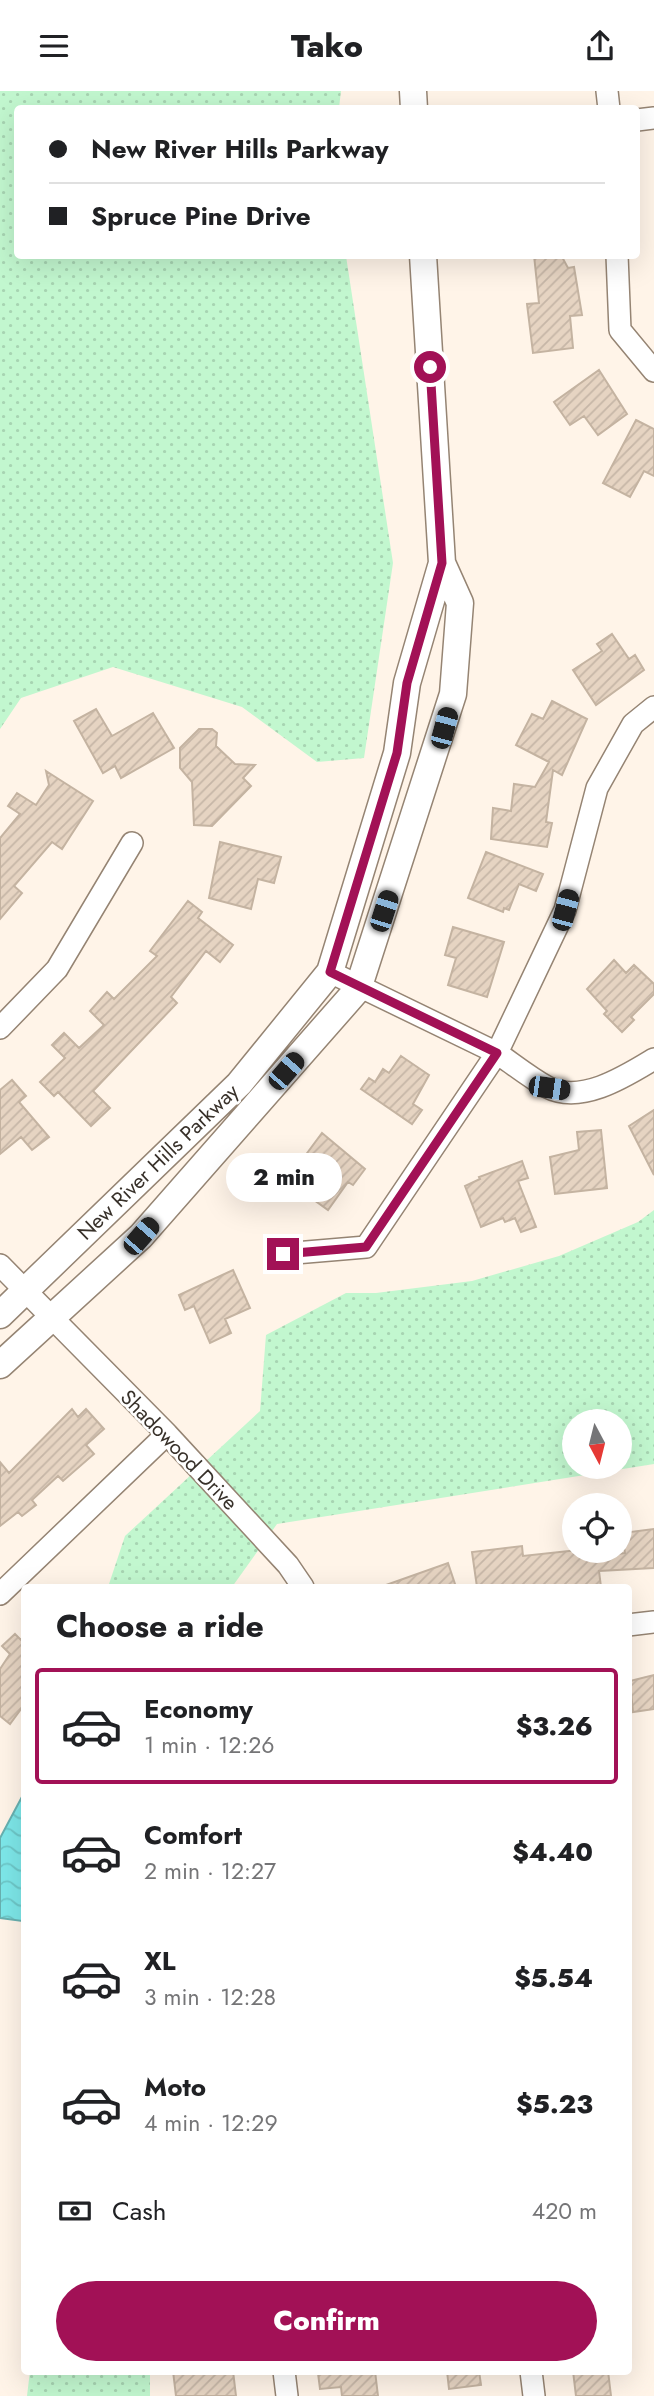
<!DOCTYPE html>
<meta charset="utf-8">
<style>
:root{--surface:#fff;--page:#f6f6f6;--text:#202124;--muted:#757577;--line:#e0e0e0;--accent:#a21156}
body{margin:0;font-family:Jost,sans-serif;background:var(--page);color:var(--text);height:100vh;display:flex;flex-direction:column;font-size:26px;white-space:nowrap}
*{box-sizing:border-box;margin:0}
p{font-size:23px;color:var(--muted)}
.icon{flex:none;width:38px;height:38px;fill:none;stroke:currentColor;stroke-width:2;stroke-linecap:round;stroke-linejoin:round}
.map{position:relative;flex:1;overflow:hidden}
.side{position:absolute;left:21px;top:1493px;width:611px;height:791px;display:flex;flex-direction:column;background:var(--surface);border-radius:7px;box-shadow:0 7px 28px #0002}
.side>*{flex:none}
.banner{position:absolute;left:14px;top:14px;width:626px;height:154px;border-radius:7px;box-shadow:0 7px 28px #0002;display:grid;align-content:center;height:154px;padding:0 35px;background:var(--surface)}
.needle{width:46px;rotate:173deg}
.fabs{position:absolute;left:562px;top:1318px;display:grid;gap:14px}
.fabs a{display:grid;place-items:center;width:70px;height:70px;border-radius:50%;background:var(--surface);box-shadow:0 7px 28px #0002;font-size:35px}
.end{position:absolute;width:32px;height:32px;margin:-16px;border:9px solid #a21156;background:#fff;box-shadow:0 0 0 4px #fff}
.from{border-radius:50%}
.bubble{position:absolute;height:49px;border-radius:24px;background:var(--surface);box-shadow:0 7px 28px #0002;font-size:23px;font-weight:800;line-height:49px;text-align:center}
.car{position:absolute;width:21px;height:42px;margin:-21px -10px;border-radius:9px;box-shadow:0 0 5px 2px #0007;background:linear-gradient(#222 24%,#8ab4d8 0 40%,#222 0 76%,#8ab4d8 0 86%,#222 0)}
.banner b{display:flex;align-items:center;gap:24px;height:66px;font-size:26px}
.banner b+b{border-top:2px solid var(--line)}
.banner i{width:18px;height:18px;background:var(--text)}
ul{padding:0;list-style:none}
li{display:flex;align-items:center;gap:21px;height:116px;margin:0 14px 10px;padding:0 21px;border:4px solid transparent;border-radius:7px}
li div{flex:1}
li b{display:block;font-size:26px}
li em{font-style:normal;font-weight:800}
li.active{border-color:var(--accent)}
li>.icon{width:63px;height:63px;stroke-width:1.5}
h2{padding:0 35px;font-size:32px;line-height:84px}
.pay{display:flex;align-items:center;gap:18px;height:77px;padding:0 35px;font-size:26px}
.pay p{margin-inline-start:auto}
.primary-button{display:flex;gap:14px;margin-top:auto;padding:14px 35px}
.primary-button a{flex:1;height:80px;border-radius:42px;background:var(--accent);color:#fff;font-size:28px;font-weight:800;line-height:80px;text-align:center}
header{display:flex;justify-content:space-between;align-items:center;height:91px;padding:0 35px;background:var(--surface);font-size:32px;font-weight:800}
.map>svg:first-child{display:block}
.grass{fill:url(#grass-dots);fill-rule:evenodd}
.water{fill:url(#water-waves);stroke:#68b0b0;stroke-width:2}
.building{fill:url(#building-hatch);stroke:#c4b3a1;stroke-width:2}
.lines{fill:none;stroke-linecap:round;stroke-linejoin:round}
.minor-casing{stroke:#958473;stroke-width:24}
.tertiary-casing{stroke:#958473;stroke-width:29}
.minor{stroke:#fff;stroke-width:21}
.tertiary{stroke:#fff;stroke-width:26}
.route{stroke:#a21156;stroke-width:9}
.labels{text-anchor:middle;stroke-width:5;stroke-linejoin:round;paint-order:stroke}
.street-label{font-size:21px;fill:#38312a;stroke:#fff}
</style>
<header><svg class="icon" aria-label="menu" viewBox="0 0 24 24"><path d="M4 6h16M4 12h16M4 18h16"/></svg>Tako<svg class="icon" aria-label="share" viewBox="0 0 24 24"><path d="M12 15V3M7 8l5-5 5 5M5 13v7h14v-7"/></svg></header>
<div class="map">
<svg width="654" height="2305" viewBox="0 0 654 2305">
<defs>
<pattern id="grass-dots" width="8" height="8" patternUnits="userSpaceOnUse" patternTransform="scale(1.75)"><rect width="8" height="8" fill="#c2f7cf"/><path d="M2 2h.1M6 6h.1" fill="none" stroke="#a7d4b2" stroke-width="1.8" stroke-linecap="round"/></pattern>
<pattern id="water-waves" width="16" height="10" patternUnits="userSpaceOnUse" patternTransform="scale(1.75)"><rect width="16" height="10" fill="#7de7e9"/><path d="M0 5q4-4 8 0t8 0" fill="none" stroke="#6dc7c8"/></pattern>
<pattern id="building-hatch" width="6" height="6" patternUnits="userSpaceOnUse" patternTransform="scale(1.75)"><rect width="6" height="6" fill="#e6d4c2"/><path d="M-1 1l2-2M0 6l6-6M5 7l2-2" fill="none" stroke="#c6b6a7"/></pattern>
</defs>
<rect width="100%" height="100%" fill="#fff4e8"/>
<!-- grass -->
<path class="grass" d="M0,0h341l-2,17 -321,1v146l328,1 47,307 -29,195 -47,4 -75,-55 -129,-40 -92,31 -21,31z
M654,1119v254l-377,60 -45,63h-124l17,-51 135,-125 6,-76 80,-42h30l96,-12 87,-25 79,-34zM574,1330h46v46h-46z
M30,2280h120v25h-123z"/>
<!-- water -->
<path class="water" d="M24,1702v120l-2,8 -22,-3v-80z"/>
<!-- building -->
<path class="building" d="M534,164h27l7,13 6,-1 8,48 -12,1 3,32 -40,5 -6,-49 12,-1z
M599,279l28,44 -29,21 -14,-19 -14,9 -16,-23z
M636,329l18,9v47l-10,-5 -14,26 -27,-14z
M612,543l17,25 6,-4 9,15 -48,35 -23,-35 29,-19 -5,-7z
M552,610l35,18 -25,56 -9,-5 -7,52 6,1 -5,24 -56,-8 2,-31 18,3 3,-27 21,3 14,-25 -33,-17 16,-31 11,5z
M96,618l16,27 41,-23 21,35 -53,30 -6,-12 -12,7 -29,-52z
M199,638h13l5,4 -1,13 19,18 20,1 -12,13 8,8 -39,40 -18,-1 -2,-43 -12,-14v-20z
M46,680l47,30 -31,48 -10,-7 -38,44 8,7 -22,26v-81l20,-24 -12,-8 9,-13 19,12 13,-20z
M220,751l61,15 -7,26 -16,-4 -7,30 -42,-11z
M486,761l57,22 -7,17 -17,-7 -10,26 -5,-2 -1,4 -35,-14z
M188,810l14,11 -4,6 35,27 -13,17 -14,-11 -35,46 6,6 -84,88 17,17 -19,18 -33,-34 -4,4 -14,-14 25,-24 -13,-13 12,-12 15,15 25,-23 -14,-14 17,-19 7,7 43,-43 -7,-5z
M453,836l51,15 -17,55 -39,-12 8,-27 -11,-3z
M614,869l12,13 8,-8 20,19v10l-23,23 3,3 -12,12 -18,-18 3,-3 -20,-22z
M401,965l28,19 -16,29 9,6 -10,14 -51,-35 8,-11 6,4 8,-13 6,4z
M12,989l14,16 -7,6 30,35 -17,13 -11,-13 -21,17v-64z
M654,1019v65l-25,-49z
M601,1039l6,58 -52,6 -5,-37 29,-7 -2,-18z
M322,1042l43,36 -12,16 -5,-3 -20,28 -32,-23 12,-16 -9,-7z
M522,1070l6,17 -10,3 18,46 -15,5 -6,-14 -10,4 -2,-4 -22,9 -16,-41 15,-7 -1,-2z
M233,1179l17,38 -25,11 6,14 -21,10 -16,-37 -9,4 -6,-15z
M72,1318l6,8 8,-8 18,20 -18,16 8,9 -31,27 -5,-5 -26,24 4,5 -14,11 -4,-4 -18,14v-64l9,11z
M654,1438v39l-55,3 2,16h-124l-5,-35 50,-6 1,10 46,-5h28l1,5 27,-3 -3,-20z
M448,1472l8,24h-70v-2z
M15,1543l6,6 3,-4v69l-14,19 -10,-8v-47l10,-15 -8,-8z
M654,1584v34l-21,3 -3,-31z
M173,2280h60l3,25h-60z
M375,2280l3,25h-36l-1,-9 -21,2 -2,-16z
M447,2280h32l2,14 -32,4z
M573,2280h35l3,25h-35z"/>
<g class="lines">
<defs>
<path id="minor" d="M607,0l2,18
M637,29l17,-2
M617,164l3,75 34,41
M654,616l-21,17 -36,64 -32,122 -68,143c16,11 32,24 50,34 34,18 79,-11 107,-28
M0,937l57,-59 75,-126
M283,1163l83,-7 131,-194 -167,-81
M0,1174l167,169 121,131 15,22
M0,1503l167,-160
M628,1534l26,-3
M284,2280l3,25
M531,2280l3,25"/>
<path id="tertiary" d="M413,0l1,18
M0,1224l239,-231 91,-112 67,-219 10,-70 35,-120 -19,-308
M0,1274l141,-129 217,-247 95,-295 7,-91 -18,-40"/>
</defs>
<!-- minor casing -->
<use href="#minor" class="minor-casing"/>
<!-- tertiary casing -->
<use href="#tertiary" class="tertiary-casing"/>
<!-- minor -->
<use href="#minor" class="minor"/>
<!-- tertiary -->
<use href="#tertiary" class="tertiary"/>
</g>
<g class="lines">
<!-- route -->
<path class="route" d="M283,1163l83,-7 131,-194 -167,-81 67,-219 10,-70 35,-120 -12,-196"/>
</g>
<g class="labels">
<!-- street labels -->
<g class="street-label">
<text transform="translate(158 1071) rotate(-44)" y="7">New River Hills Parkway</text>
<text transform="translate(179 1359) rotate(46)" y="7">Shadowood Drive</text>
</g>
</g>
</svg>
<div class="fabs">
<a><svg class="needle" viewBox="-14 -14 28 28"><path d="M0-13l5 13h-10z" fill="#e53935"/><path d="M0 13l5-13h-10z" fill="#757577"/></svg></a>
<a><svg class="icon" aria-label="locate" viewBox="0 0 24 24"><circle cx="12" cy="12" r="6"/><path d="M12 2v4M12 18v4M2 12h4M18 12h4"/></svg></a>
</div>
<i class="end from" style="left:430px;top:276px"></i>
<i class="end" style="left:283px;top:1163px"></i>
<div class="bubble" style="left:226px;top:1062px;width:116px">2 min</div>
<i class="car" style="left:444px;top:637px;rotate:15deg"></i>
<i class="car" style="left:565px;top:819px;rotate:15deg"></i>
<i class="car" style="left:384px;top:820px;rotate:18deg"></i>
<i class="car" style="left:286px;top:980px;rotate:41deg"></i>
<i class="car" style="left:549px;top:997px;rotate:98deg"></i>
<i class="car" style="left:141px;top:1145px;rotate:41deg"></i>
<div class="banner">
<b><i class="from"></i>New River Hills Parkway</b>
<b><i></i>Spruce Pine Drive</b>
</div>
<section class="side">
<h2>Choose a ride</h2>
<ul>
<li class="active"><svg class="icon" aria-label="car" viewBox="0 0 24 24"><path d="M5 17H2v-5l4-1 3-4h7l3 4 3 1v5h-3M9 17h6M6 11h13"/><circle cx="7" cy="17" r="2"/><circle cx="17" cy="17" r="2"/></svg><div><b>Economy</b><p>1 min · 12:26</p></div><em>$3.26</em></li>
<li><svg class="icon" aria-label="car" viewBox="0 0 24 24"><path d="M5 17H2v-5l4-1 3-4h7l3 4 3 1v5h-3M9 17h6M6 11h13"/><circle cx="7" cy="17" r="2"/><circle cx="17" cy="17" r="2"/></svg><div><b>Comfort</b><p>2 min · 12:27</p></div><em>$4.40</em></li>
<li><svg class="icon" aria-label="car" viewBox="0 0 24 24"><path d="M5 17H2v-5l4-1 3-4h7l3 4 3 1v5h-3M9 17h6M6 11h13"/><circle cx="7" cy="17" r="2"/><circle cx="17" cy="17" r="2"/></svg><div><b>XL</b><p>3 min · 12:28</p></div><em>$5.54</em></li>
<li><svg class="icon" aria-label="car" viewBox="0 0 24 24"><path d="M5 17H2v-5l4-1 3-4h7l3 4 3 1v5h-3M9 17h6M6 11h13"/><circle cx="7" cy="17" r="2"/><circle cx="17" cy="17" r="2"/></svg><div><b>Moto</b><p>4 min · 12:29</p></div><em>$5.23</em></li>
</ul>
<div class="pay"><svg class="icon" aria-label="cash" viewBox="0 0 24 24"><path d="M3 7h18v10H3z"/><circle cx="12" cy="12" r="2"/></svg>Cash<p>420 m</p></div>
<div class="primary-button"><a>Confirm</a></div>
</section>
</div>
